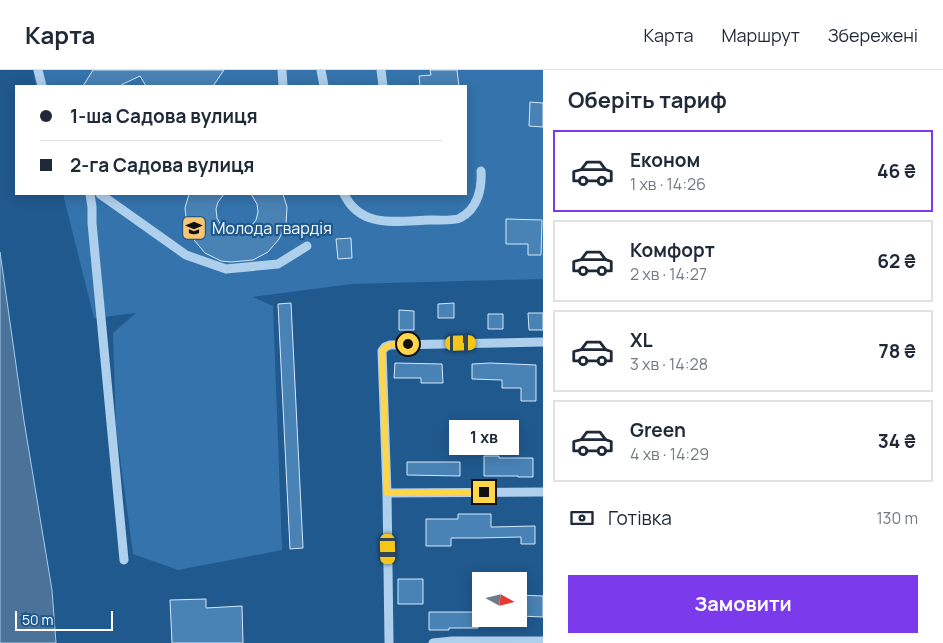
<!DOCTYPE html>
<html lang="uk">
<meta charset="utf-8">
<style>
:root{--surface:#fff;--page:#f6f6f7;--text:#1f2937;--muted:#747a83;--line:#e0e1e3;--accent:#7c3aed}
body{margin:0;font-family:Manrope,sans-serif;background:var(--page);color:var(--text);height:100vh;display:flex;flex-direction:column;font-size:19px;white-space:nowrap}
*{box-sizing:border-box;margin:0}
p{font-size:16px;color:var(--muted)}
.icon{flex:none;width:28px;height:28px;fill:none;stroke:currentColor;stroke-width:2;stroke-linecap:round;stroke-linejoin:round}
.map{position:relative;flex:1;overflow:hidden}
.panel{display:flex;flex-direction:column;background:var(--surface);width:400px}
.panel>*{flex:none}
.guide{position:absolute;left:15px;top:15px;width:452px;height:110px;border-radius:0px;box-shadow:0 2px 12px #0003;display:grid;align-content:center;height:110px;padding:0 25px;background:var(--surface)}
.needle{width:32px;rotate:98deg}
.controls{position:absolute;left:472px;top:502px;display:grid;gap:10px}
.controls a{display:grid;place-items:center;width:55px;height:55px;border-radius:0px;background:var(--surface);box-shadow:0 2px 12px #0003;font-size:25px}
.scale{position:absolute;left:15px;bottom:12px;width:98px;box-sizing:border-box;padding-left:5px;border:2px solid #fff;border-top:0;font-size:14px;line-height:18px;white-space:nowrap;color:#fff;-webkit-text-stroke:4px #20598e;paint-order:stroke}
.end{position:absolute;width:22px;height:22px;margin:-11px;border:6px solid #ffd54a;background:#111;box-shadow:0 0 0 2px #111}
.from{border-radius:50%}
.bubble{position:absolute;height:35px;border-radius:0px;background:var(--surface);box-shadow:0 2px 12px #0003;font-size:16px;font-weight:700;line-height:35px;text-align:center}
.car{position:absolute;width:15px;height:30px;margin:-15px -8px;border-radius:6px;box-shadow:0 0 4px 1px #0007;background:linear-gradient(#f5c518 24%,#345 0 40%,#f5c518 0 76%,#345 0 86%,#f5c518 0)}
.guide b{display:flex;align-items:center;gap:18px;height:48px;font-size:19px}
.guide b+b{border-top:1px solid var(--line)}
.guide i{width:12px;height:12px;background:var(--text)}
ul{padding:0;list-style:none}
li{display:flex;align-items:center;gap:15px;height:82px;margin:0 10px 8px;padding:0 15px;border:2px solid var(--line);border-radius:0px}
li div{flex:1}
li b{display:block;font-size:19px}
li em{font-style:normal;font-weight:700}
li.active{border-color:var(--accent)}
li>.icon{width:45px;height:45px;stroke-width:1.5}
h2{padding:0 25px;font-size:22px;line-height:60px}
.pay{display:flex;align-items:center;gap:12px;height:55px;padding:0 25px;font-size:19px}
.pay p{margin-inline-start:auto}
.action{display:flex;gap:10px;margin-top:auto;padding:10px 25px}
.action a{flex:1;height:58px;border-radius:0px;background:var(--accent);color:#fff;font-size:20px;font-weight:700;line-height:58px;text-align:center}
header{display:flex;align-items:center;gap:30px;box-sizing:border-box;height:70px;padding:0 25px;background:var(--surface);border-bottom:1px solid var(--line)}
header strong{font-size:24px}
nav{display:flex;gap:28px;margin-inline-start:auto;font-size:18px}
main{display:flex;flex:1;min-height:0}
.map>svg:first-child{display:block}
.green{fill:#3473ac}
.water{fill:#4b7298;stroke:#a3cced}
.building{fill:#4982b5;stroke:#d5e8f9}
.lines{fill:none;stroke-linecap:round;stroke-linejoin:round}
.minor{stroke:#afd0ec;stroke-width:9}
.route{stroke:#ffd54a;stroke-width:6}
.labels{text-anchor:middle;stroke-width:4.5;stroke-linejoin:round;paint-order:stroke}
.poi-label{font-size:16px;fill:#fff;stroke:#20598e;text-anchor:start}
</style>
<header>
<strong>Карта</strong>
<nav><a>Карта</a><a>Маршрут</a><a>Збережені</a></nav>
</header>
<main>
<div class="map">
<svg width="543" height="573" viewBox="0 0 543 573">
<rect width="100%" height="100%" fill="#20598e"/>
<!-- green -->
<path class="green" d="M33,0h510v209l-191,5 -99,13 20,9 9,244 -104,20 -45,-16 -17,-127 -3,-94 23,-20 -42,5 -31,-124h403v-108h-430z"/>
<!-- water -->
<path class="water" d="M0,182l24,169 28,169 4,53h-56z"/>
<!-- building -->
<path class="building" d="M93,0h131l-11,16h-67l-6,-10 -17,8 -3,2h-37z
M430,0h27l2,16h-39l-1,-10 12,-1z
M530,32l13,1v24l-14,-1z
M189,124h35l-6,8 -2,7 1,9 4,7 6,5 9,2 8,-1 7,-5 5,-6 2,-8 -1,-8 -6,-10h32l4,13 -1,17 -7,15 -11,13 -15,8 -22,2 -10,-1 -16,-8 -11,-13 -7,-15 -2,-17z
M506,149l36,1 -1,35h-13v-11h-22z
M351,168l1,20 -14,1 -2,-20z
M291,233l12,245 -13,1 -12,-245z
M454,233v15h-16v-14z
M399,240l15,1v19h-15z
M528,243h15v17h-14z
M488,244h15v15h-15z
M395,293l47,1 1,19h-22v-5h-27z
M490,293l46,2v36h-15v-13h-19v-8l-30,-1v-15z
M484,386h15v2h34v19h-15v-1h-34z
M407,392h53v14l-53,-1z
M458,444h33v13l44,-1v18h-14v-7l-43,1h-27v8h-25v-27h32z
M398,509h25v25h-25z
M519,525l24,1v21l-24,-1z
M206,529v9l36,-2 1,37h-71l-2,-43z
M429,542h49v16h-29v2h-20z"/>
<g class="lines">
<!-- minor -->
<path class="minor" d="M38,0l4,16
M282,0l1,16
M321,0l3,16
M381,0l2,16
M90,124l2,13v16l32,337
M100,124l86,61 40,14 52,-5 29,-18
M344,124c17,35 52,27 86,26 7,0 25,1 30,-2 18,-9 22,-30 21,-47
M387,423l156,-1
M389,573l-2,-150 -5,-142 3,-4 5,-2 153,-3
M433,573l19,-2h91"/>
</g>
<g class="lines">
<!-- route -->
<path class="route" d="M408,274c-10,1 -20,-2 -26,7l5,142 97,-1"/>
</g>
<!-- icons -->
<defs>
<symbol id="school-square" viewBox="-11 -11 22 22"><rect x="-9" y="-9" width="18" height="18" rx="4" fill="#f9c771" stroke="#20598e"/><path d="M0-5L7-2L0 1L-7-2ZM-4 1L0 2.5L4 1V4Q0 6-4 4Z" fill="#111"/></symbol>
</defs>
<g fill-rule="evenodd">
<use href="#school-square" x="180" y="144" width="28" height="28"/>
</g>
<g class="labels">
<!-- poi labels -->
<g class="poi-label">
<text x="212" y="164">Молода гвардія</text>
</g>
</g>
</svg>
<div class="controls">
<a><svg class="needle" viewBox="-14 -14 28 28"><path d="M0-13l5 13h-10z" fill="#e53935"/><path d="M0 13l5-13h-10z" fill="#747a83"/></svg></a>
</div>
<div class="scale">50 m</div>
<i class="end from" style="left:408px;top:274px"></i>
<i class="end" style="left:484px;top:422px"></i>
<div class="bubble" style="left:449px;top:350px;width:70px">1 хв</div>
<i class="car" style="left:461px;top:273px;rotate:89deg"></i>
<i class="car" style="left:388px;top:479px;rotate:179deg"></i>
<div class="guide">
<b><i class="from"></i>1-ша Садова вулиця</b>
<b><i></i>2-га Садова вулиця</b>
</div>
</div>
<section class="panel">
<h2>Оберіть тариф</h2>
<ul>
<li class="active"><svg class="icon" aria-label="car" viewBox="0 0 24 24"><path d="M5 17H2v-5l4-1 3-4h7l3 4 3 1v5h-3M9 17h6M6 11h13"/><circle cx="7" cy="17" r="2"/><circle cx="17" cy="17" r="2"/></svg><div><b>Економ</b><p>1 хв · 14:26</p></div><em>46 ₴</em></li>
<li><svg class="icon" aria-label="car" viewBox="0 0 24 24"><path d="M5 17H2v-5l4-1 3-4h7l3 4 3 1v5h-3M9 17h6M6 11h13"/><circle cx="7" cy="17" r="2"/><circle cx="17" cy="17" r="2"/></svg><div><b>Комфорт</b><p>2 хв · 14:27</p></div><em>62 ₴</em></li>
<li><svg class="icon" aria-label="car" viewBox="0 0 24 24"><path d="M5 17H2v-5l4-1 3-4h7l3 4 3 1v5h-3M9 17h6M6 11h13"/><circle cx="7" cy="17" r="2"/><circle cx="17" cy="17" r="2"/></svg><div><b>XL</b><p>3 хв · 14:28</p></div><em>78 ₴</em></li>
<li><svg class="icon" aria-label="car" viewBox="0 0 24 24"><path d="M5 17H2v-5l4-1 3-4h7l3 4 3 1v5h-3M9 17h6M6 11h13"/><circle cx="7" cy="17" r="2"/><circle cx="17" cy="17" r="2"/></svg><div><b>Green</b><p>4 хв · 14:29</p></div><em>34 ₴</em></li>
</ul>
<div class="pay"><svg class="icon" aria-label="cash" viewBox="0 0 24 24"><path d="M3 7h18v10H3z"/><circle cx="12" cy="12" r="2"/></svg>Готівка<p>130 m</p></div>
<div class="action"><a>Замовити</a></div>
</section>
</main>
